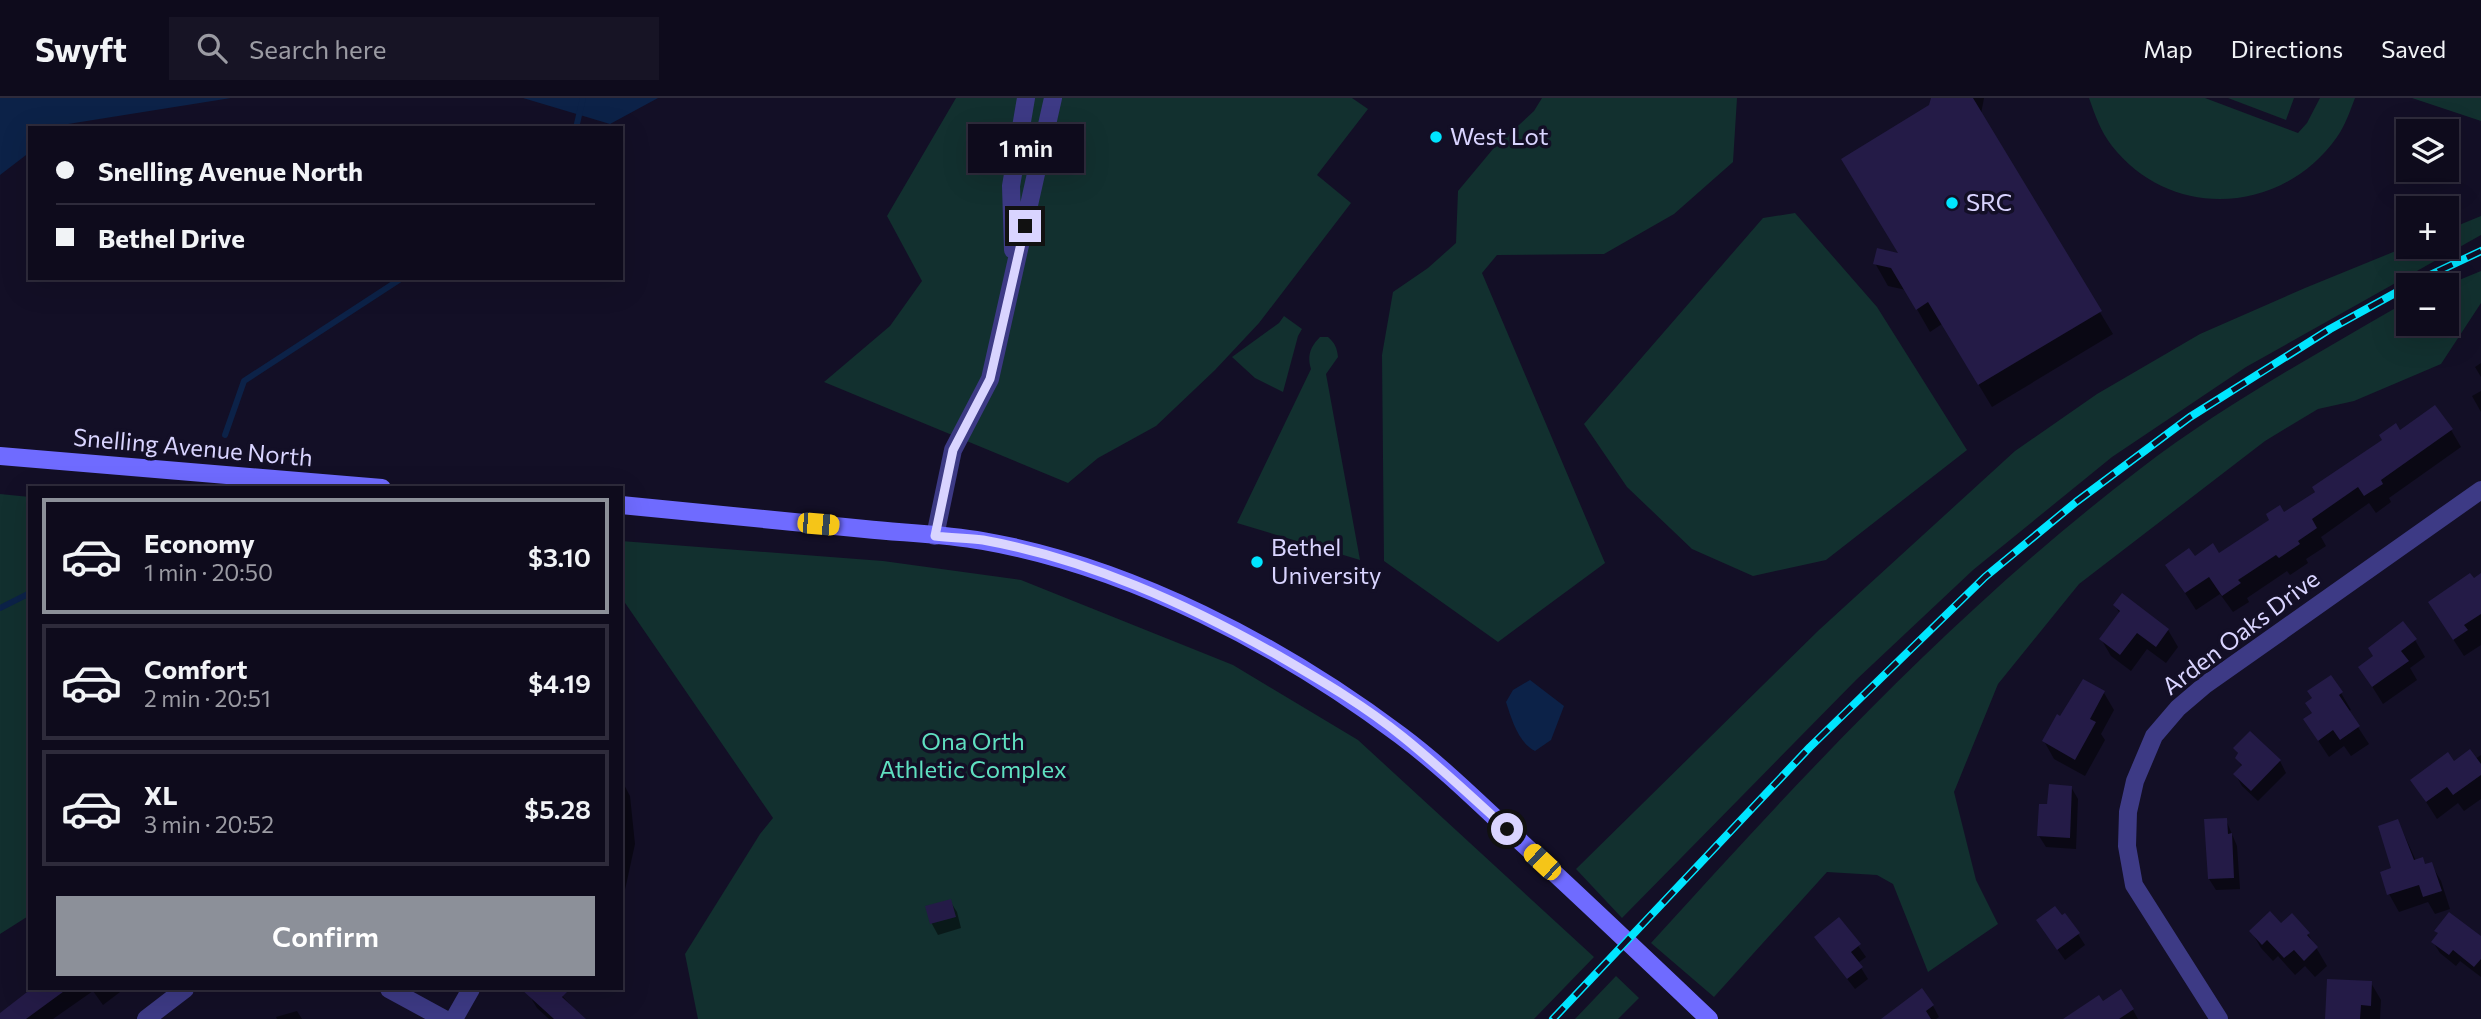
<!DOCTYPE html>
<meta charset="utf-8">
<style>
:root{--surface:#0e0b1c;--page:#171425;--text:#f1f3f6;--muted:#9b9ba3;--line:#2e2b3b;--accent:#8c9099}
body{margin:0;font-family:Commissioner,sans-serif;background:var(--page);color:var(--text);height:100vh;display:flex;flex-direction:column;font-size:26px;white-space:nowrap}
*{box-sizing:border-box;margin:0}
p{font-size:23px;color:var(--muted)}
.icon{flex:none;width:38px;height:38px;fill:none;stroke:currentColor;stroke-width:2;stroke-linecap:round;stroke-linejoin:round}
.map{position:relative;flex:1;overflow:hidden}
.drawer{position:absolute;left:28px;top:388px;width:595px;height:504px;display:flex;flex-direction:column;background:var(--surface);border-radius:0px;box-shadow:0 7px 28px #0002,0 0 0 2px var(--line)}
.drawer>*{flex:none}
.hud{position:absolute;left:28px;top:28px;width:595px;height:154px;border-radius:0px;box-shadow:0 7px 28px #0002,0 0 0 2px var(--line);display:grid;align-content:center;height:154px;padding:0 28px;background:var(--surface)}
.tools{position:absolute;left:2396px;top:21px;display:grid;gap:14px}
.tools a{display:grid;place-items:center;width:63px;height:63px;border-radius:0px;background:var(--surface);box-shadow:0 7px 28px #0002,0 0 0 2px var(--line);font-size:35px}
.end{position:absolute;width:32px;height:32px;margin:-16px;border:9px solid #d9d4ff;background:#111;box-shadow:0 0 0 4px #111}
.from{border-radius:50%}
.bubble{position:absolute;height:49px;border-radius:0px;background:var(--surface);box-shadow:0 7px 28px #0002,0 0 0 2px var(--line);font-size:23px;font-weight:600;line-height:49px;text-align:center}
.car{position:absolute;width:21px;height:42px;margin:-21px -10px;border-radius:9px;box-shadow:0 0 5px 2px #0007;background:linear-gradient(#f5c518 24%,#345 0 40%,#f5c518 0 76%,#345 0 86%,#f5c518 0)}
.hud b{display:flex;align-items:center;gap:24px;height:66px;font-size:26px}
.hud b+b{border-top:2px solid var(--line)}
.hud i{width:18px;height:18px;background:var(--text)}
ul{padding:12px 0 0;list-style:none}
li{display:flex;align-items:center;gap:21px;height:116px;margin:0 14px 10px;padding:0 14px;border:4px solid var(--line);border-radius:0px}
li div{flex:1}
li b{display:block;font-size:26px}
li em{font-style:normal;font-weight:600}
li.on{border-color:var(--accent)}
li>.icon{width:63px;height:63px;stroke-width:1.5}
.primary-button{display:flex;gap:14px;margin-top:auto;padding:14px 28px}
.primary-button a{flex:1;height:80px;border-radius:0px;background:var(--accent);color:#fff;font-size:28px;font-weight:600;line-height:80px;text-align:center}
header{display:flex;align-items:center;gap:42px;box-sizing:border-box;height:98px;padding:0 35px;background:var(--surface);border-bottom:2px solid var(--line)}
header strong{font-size:33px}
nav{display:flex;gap:38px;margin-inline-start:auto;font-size:24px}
.search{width:490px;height:63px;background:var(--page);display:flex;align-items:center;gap:18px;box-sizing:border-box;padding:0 24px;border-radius:0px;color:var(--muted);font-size:26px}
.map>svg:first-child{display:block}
.green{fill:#12302f}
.water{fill:#0c2248}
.shadow{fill:#0007}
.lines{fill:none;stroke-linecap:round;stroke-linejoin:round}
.stream{stroke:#0c2248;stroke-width:6}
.building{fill:#241b47}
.street{stroke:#3d3a85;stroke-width:18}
.secondary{stroke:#6f6bff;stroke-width:18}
.rail-casing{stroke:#00e5ff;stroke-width:8}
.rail{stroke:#130f26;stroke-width:5;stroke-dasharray:16;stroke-linecap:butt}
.route{stroke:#d9d4ff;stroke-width:9}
.poi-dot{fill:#00e5ff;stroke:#130f26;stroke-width:2.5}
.labels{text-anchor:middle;stroke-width:7;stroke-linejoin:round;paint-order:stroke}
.poi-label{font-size:24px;fill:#d9d4ff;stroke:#130f26;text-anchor:start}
.street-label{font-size:24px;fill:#d9d4ff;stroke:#130f26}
.park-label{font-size:24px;fill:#5fe0c0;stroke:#130f26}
</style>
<header>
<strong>Swyft</strong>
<div class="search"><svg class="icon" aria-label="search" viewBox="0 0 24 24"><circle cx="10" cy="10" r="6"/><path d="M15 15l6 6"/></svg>Search here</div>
<nav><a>Map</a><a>Directions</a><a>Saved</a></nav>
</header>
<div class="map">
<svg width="2481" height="921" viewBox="0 0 2481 921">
<rect width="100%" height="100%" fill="#130f26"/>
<!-- green -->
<path class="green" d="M956,0h396l16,11 -51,66 34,28 -92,120 -44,47 -59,56 -58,32 -30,25 -244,-101 66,-56 32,-45 -35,-65z
M1542,0h195l-4,64 -59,52 -70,40 -107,1 -15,18 123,290 -107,79 -114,-81 -2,-206 11,-63 35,-24 28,-25 2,-52 35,-42 41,-38z
M2089,0h116l93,35 9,-10 13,-25h35c-5,13 -10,28 -18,39 -54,77 -165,85 -225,9 -11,-14 -17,-31 -23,-48z
M2228,0h66l-8,22z
M2412,0h69v23z
M1795,115l82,94 90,143 -141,110 -73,16 -61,-27 -65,-62 -43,-63 179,-206z
M2481,118v19l-235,132 -134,90 -139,113 -116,109 -235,239 -46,-49 243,-239 196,-179 82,-57 103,-60 105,-46 103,-42 38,1 1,-17z
M2481,173v32l-40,61 -87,37 -36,8 -53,32 -186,143 -81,100 -44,108 22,88 22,44 -70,48 -35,-88 -16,-9 -50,-3 -113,125 -63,-54c152,-168 308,-336 489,-474 81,-62 171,-112 259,-163l9,-4v22h38l1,-39z
M1284,218l18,13 -4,7 -15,56 -28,-14 -23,-21 47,-34z
M1320,239h8c7,6 9,11 10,20l-12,17 34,186 -123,-37 74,-154c-4,-13 -1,-22 9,-32z
M0,396l30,3v418l-30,19z
M621,443l262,20 138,19 212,85 125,75 236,217 -60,62h-836l-13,-65 75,-120 13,-16 -152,-221z
M1616,878l23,22 -21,21h-43z"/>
<!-- water -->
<path class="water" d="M0,0h231l-163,26 -6,4h-32v24l-30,23z
M523,0h135l-48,26z
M1530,582l34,26 -13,34 -16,11c-17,-9 -23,-31 -29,-49l7,-12z"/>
<!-- shadow -->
<path class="shadow" d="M1933,0h51l-3,16 132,220 -121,73 -50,-83 -12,8 -24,-42 -18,-4 -13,-23 26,-8z
M2481,265v14l-6,-10z
M2481,293v21l-9,-16z
M2451,332l10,17 -72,51 2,4 -15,11 -7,-10 -48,34 5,9 -20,13 2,4 -18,12 -3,-4 -40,27 2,4 -16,10 -13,-18 -24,16 -18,-28 16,-24 25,-3 65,-41 115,-82z
M2481,477v70l-17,11 -24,-37 33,-39z
M2115,507l53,25 10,17 -12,16 -19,-14 -16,22 -20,-15 -10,-17 19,-25z
M2415,542l10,17 -15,11 7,12 -34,24 -23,-37z
M2104,595l10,17 -13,24 4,6 -20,36 -31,-17 -10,-18 17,-23z
M2341,595l10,17 -3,2 21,32 -18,12 -7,-10 -15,11 -14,-21 -2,-37z
M2235,651l45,12 6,12 -28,28 -16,-15 -7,-12 7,-7 -5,-9 2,-3z
M2481,657v44l-17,12 -6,-8 -21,16 -25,-39 42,-17 21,-4z
M622,683l8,15 5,48 -12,55z
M2071,689l7,12 -2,50 -30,-2 -7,-11z
M2226,722l11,26 3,43 -24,1 -7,-11z
M2398,723l18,40 10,5 5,-2 10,17 9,28 -15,5 -7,-12 -29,10 -10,-18 -7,-21 11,-4z
M950,803l7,11 4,16 -23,7 -6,-11 -5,-17z
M1839,821l27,38 -8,6 10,16 -13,10 -32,-41z
M2251,833l57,3 19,32 -12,11 -10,-11 -10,9 -17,-19 -5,5 -12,-13z
M2437,833l44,8v38l-21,-16 -4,5 -16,-13 -7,-11 6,-7z
M2045,834l33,2 7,11 -20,15z
M2371,885l10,17 -1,19h-53z
M35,891h89l-21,16 -10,-14 -40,28h-53v-3z
M533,891h23l27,30h-34l-12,-11 -9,-15z
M1933,908l6,11 -3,2h-43z
M2133,912l5,9h-72z
M297,913l5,8h-25l-1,-2z"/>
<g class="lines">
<!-- stream -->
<path class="stream" d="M576,30l7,-30
M225,337l19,-54 158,-103
M0,510l30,-15"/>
</g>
<!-- building -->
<path class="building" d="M1931,0h42l129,213 -124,74 -50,-83 -12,8 -25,-42 -18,-4 4,-16 21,5 -57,-94 88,-54z
M2435,307l18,24 -72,51 2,4 -19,12 -6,-9 -46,32 5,9 -19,13 2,3 -21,14 -3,-3 -38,25 3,3 -19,13 -13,-19 -24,16 -20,-28 24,-17 6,8 18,-13 6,10 50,-33 -3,-6 14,-9 4,7 31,-20 -3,-5 70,-47 -3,-5 17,-12 4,7z
M2470,475l4,5 7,-5v41l-17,11 4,5 -15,10 -25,-38z
M2122,495l47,36 -13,18 -19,-14 -17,22 -21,-16 21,-28 -7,-6z
M2403,523l14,18 -16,12 8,10 -37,26 -14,-20 15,-11 -5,-8z
M2331,577l12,17 -4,3 21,31 -20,14 -7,-10 -15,11 -15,-22 9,-6 -7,-10 7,-5 -5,-7z
M2083,581l22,12 -15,28 6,3 -21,38 -33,-19 15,-27 3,2z
M2250,633l31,29 -30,31 -18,-17 9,-9 -7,-7 3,-5 -5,-5z
M2470,651l11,15v11l-28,20 -6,-8 -21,15 -16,-22 38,-28 6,9z
M2049,686l23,2 -2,52 -33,-2 2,-32h8z
M2227,720l1,16 4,-1 2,45 -26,1 -4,-60z
M2398,721l16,41 9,-3 2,7 7,-2 10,29 -19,6 -4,-12 -32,10 -7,-23 11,-4 -13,-42z
M951,801l5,18 -26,7 -5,-18z
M2055,808l7,9 3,-2 15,20 -23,17 -21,-30z
M2270,813l11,12 11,-10 18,20 -3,2 11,12 -14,14 -10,-11 -10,8 -17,-18 -5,5 -13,-14z
M2449,814l32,24v23l-7,8 -21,-17 -4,5 -18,-13 7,-9 -4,-2z
M1839,819l22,27 -10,8 12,15 -16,12 -33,-42z
M2327,881l45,2 -1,25 -10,-1 -1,14h-35z
M1922,890l12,17 -8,6 5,8h-50z
M31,891h36l-41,30h-26v-6z
M521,891h49l-8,8 24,22h-32z
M2121,891l13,20 -15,10h-56l36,-24 4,6z"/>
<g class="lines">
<!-- street -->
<path class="street" d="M1013,152l-2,-64 15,-88
M935,438l18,-86 37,-71 63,-281
M389,891l55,30
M146,921l39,-30
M454,921l17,-30
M2219,921l-85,-134 -7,-39 1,-34 7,-31 19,-45 24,-28 27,-23 276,-195"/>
<!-- secondary -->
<path class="secondary" d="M0,358l382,32
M621,407c81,8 162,16 244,24 39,4 79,5 118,12 148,26 297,104 417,194 43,32 82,71 122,108 63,58 125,117 187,176"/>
<defs>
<path id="rail" d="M2409,187l72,-34
M1553,921l257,-272 175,-170 91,-75 114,-85 140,-88 78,-43"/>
</defs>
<!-- rail casing -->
<use href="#rail" class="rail-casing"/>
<!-- rail -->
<use href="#rail" class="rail"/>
</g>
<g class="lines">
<!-- route -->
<path class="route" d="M1025,128l-35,153 -37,71 -18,86c16,2 32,2 48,4 105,19 204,64 296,116 43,25 86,50 124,81 36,29 70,61 104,92"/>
</g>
<!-- markers -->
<g class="poi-dot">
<circle cx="1436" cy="39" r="7"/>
<circle cx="1952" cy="105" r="7"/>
<circle cx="1257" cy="464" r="7"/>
</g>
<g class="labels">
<!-- poi labels -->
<g class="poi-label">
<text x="1450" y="47">West Lot</text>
<text x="1966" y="113">SRC</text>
<text x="1271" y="458">Bethel<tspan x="1271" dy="28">University</tspan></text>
</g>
<!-- street labels -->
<g class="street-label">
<text transform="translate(193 350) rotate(5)" y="8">Snelling Avenue North</text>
<text transform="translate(2241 535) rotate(-37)" y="8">Arden Oaks Drive</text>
</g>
<!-- park labels -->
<g class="park-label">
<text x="973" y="652">Ona Orth<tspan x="973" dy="28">Athletic Complex</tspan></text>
</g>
</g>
</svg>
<div class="tools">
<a><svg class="icon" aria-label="layers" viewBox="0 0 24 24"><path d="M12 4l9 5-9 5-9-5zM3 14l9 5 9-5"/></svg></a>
<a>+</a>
<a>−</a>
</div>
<i class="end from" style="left:1507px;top:731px"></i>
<i class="end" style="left:1025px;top:128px"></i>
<div class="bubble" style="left:968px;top:26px;width:116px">1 min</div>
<i class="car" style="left:818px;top:426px;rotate:95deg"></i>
<i class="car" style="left:1542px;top:764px;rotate:313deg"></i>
<div class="hud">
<b><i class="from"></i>Snelling Avenue North</b>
<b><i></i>Bethel Drive</b>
</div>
<section class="drawer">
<ul>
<li class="on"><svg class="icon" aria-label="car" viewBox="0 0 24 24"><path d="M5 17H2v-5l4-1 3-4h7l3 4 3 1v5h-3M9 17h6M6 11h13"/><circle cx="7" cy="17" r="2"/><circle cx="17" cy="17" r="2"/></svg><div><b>Economy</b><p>1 min · 20:50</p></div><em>$3.10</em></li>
<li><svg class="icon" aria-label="car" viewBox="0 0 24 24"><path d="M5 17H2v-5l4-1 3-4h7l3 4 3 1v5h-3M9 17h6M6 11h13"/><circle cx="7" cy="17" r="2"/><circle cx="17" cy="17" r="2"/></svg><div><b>Comfort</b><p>2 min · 20:51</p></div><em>$4.19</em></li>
<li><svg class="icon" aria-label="car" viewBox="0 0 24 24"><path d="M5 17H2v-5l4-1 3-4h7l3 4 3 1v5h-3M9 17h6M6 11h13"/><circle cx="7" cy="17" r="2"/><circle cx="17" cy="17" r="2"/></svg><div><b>XL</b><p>3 min · 20:52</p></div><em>$5.28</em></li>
</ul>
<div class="primary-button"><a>Confirm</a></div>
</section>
</div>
